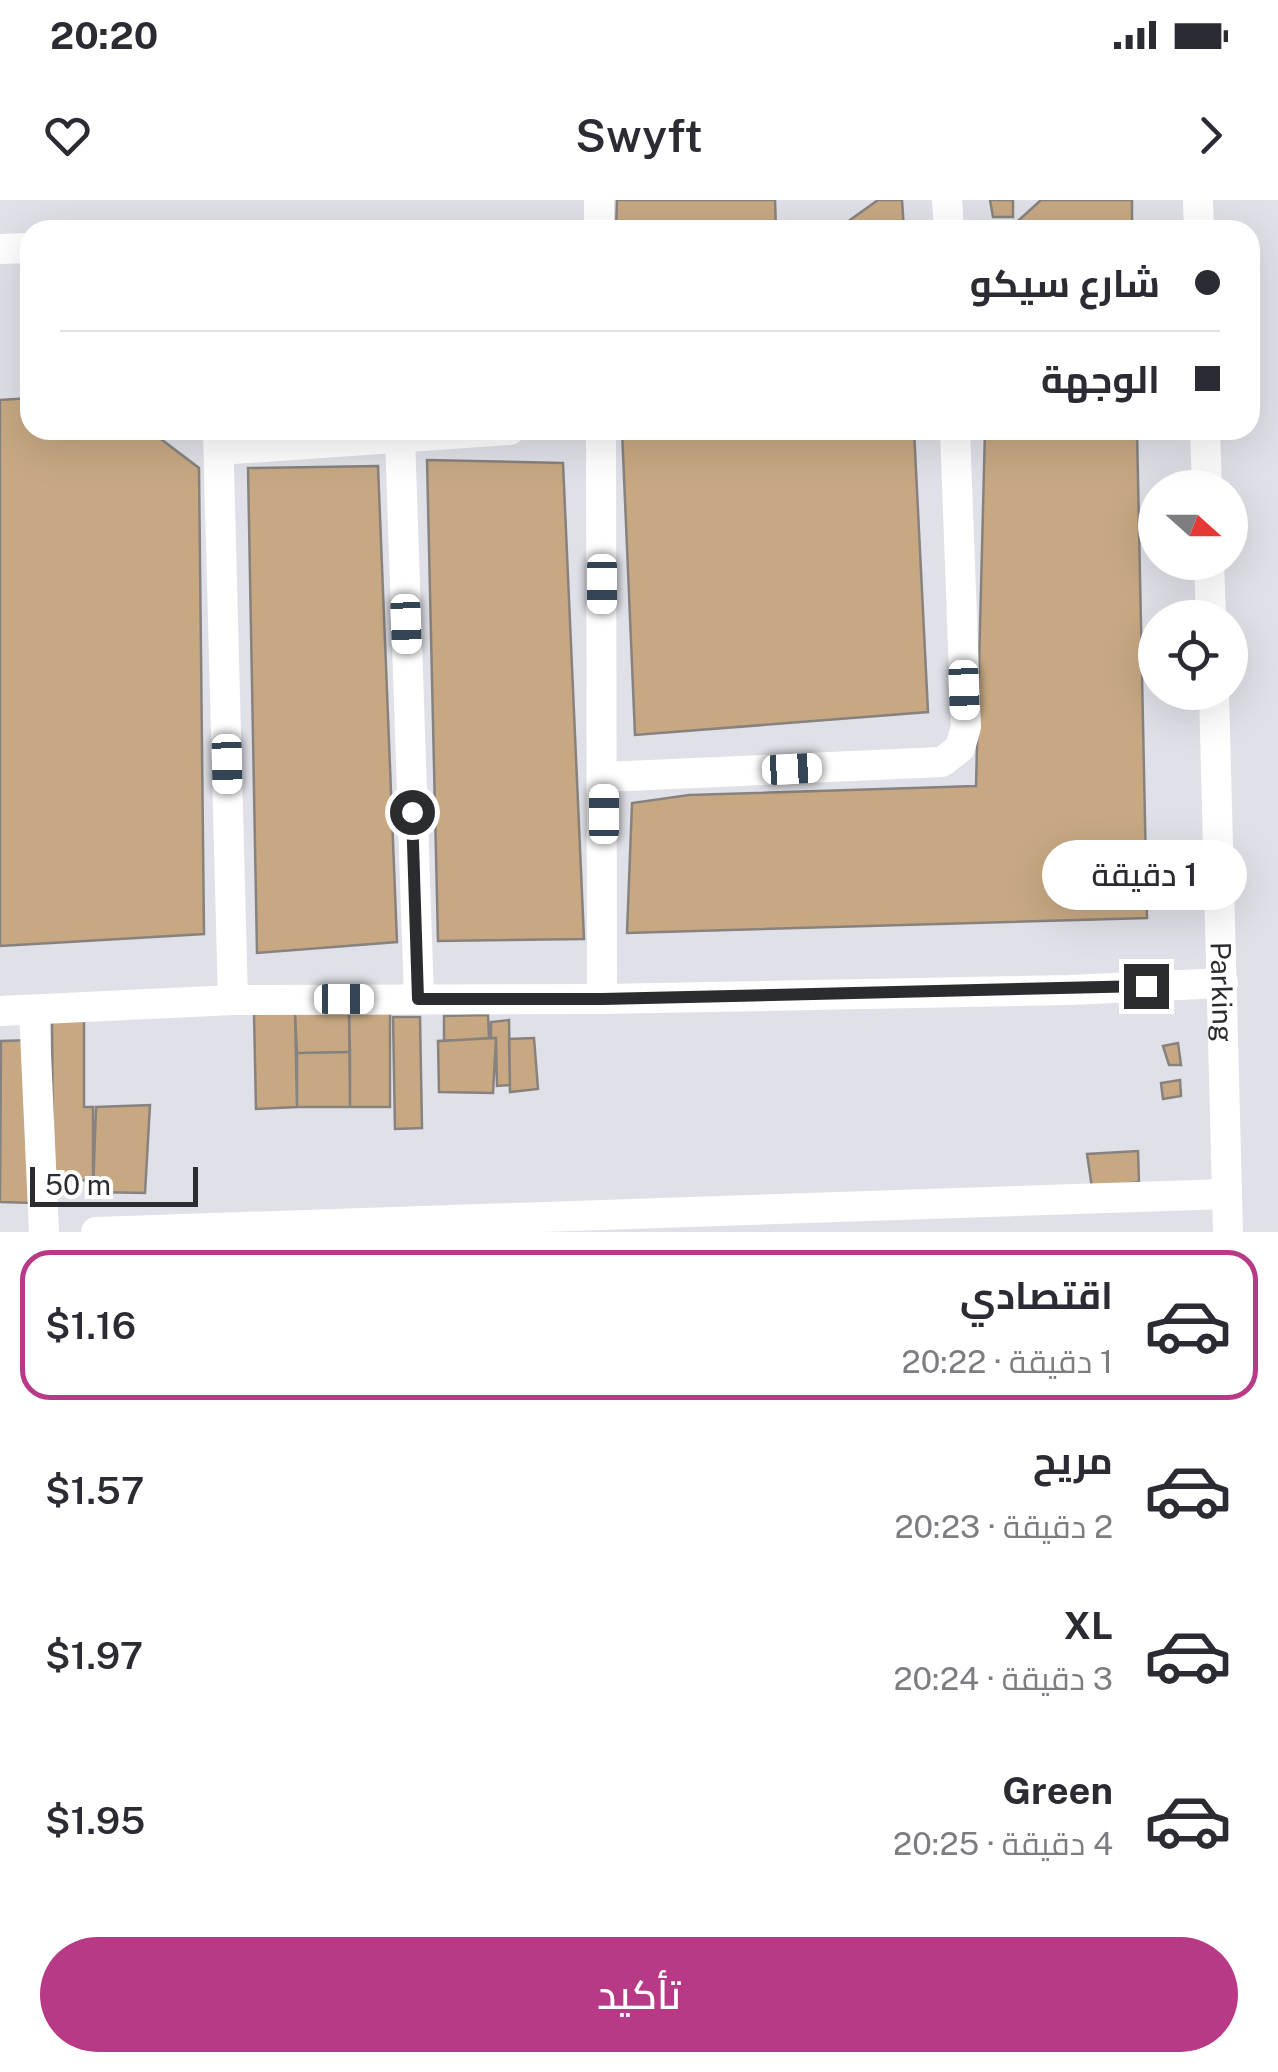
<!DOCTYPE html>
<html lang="ar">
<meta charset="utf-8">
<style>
:root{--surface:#fff;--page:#f7f7f7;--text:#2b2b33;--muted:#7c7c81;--line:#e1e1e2;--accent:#b83985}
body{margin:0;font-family:"Public Sans",Cairo,sans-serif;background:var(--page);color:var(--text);direction:rtl;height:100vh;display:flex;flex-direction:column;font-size:38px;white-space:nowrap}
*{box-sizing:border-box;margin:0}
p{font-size:32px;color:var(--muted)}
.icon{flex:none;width:55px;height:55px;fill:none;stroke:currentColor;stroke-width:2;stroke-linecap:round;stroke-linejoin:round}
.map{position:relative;height:1032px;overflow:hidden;direction:ltr}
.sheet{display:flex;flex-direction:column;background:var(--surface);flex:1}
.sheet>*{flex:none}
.guide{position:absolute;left:20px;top:20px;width:1240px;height:220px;border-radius:30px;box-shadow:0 10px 40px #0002;direction:rtl;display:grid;align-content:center;height:220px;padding:0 40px;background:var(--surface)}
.needle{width:65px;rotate:111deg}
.buttons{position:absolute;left:1138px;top:270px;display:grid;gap:20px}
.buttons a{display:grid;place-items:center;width:110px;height:110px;border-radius:50%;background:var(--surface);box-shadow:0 10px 40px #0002;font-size:50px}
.scale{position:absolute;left:30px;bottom:25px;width:168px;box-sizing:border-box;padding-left:10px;border:5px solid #2b2c2f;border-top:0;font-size:28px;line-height:35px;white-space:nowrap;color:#2b2c2f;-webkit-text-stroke:8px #fff;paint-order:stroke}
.end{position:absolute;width:45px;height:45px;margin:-22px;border:12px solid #2b2c2f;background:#fff;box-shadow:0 0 0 5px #fff}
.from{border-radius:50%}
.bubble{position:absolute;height:70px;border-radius:35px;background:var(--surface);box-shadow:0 10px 40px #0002;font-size:32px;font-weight:600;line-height:70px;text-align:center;direction:rtl}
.car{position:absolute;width:30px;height:60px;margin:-30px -15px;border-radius:12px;box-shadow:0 0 8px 2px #0007;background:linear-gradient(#fff 24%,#345 0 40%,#fff 0 76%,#345 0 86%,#fff 0)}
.guide b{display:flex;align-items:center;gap:35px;height:95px;font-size:38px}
.guide b+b{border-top:2px solid var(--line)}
.guide i{width:25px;height:25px;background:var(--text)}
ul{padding:18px 0 0;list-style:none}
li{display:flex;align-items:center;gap:30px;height:150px;margin:0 20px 15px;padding:0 20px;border:5px solid transparent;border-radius:30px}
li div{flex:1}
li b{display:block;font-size:38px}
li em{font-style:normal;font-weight:600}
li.on{border-color:var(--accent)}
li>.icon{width:90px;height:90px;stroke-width:1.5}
.action{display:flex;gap:20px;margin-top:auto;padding:20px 40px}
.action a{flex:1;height:115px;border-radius:60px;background:var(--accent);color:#fff;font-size:40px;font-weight:600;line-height:115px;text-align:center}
.status{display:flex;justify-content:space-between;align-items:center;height:70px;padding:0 50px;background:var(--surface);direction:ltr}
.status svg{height:28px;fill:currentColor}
header{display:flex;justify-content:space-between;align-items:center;height:130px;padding:0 40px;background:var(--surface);font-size:45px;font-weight:600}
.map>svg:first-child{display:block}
.building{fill:#c7a883;stroke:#87827d;stroke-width:2.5}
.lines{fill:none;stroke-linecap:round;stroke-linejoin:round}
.minor{stroke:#fff;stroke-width:30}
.route{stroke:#2b2c2f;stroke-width:12}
.labels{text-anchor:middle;stroke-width:10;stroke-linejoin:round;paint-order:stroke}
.street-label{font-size:28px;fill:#2b2c2f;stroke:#fff}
</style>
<div class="status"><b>20:20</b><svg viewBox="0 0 49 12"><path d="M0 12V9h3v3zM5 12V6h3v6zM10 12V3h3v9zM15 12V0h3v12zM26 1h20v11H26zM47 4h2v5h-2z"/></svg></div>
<header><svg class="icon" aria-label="forward" viewBox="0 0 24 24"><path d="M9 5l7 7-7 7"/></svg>Swyft<svg class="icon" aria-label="heart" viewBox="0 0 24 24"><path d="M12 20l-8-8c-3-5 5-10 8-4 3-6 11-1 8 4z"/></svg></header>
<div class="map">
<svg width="1278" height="1032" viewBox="0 0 1278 1032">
<rect width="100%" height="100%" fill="#e0e1e8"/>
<!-- building -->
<path class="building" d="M617,0h158l1,30h-160z
M878,0h24l2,30h-68z
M990,0h23v17h-20z
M1041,0h91v30h-124z
M989,24h46l-1,6h-45z
M30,198v32h119l50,38 5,466 -204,12v-546z
M622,230h292l14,282 -293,23z
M985,230h152l10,488 -520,15 5,-130 57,-8 287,-9z
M427,260l136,3 21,476 -146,2z
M378,266l19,476 -140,11 -9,-485z
M349,811h41v96h-40z
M349,811l1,41 -53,1 -2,-40z
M295,813l2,94 -41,2 -2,-95z
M84,814v93h9v73l-40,1 -1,-166z
M488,815l1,23 -45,3v-25z
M393,817h27l2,111 -27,1z
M509,820l1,65 -13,1 -1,-48h-5v-16z
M496,838l-3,55 -54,-1 -1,-51z
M534,838l4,51 -28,3 -1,-53z
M32,840l2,163 -34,-1 1,-161z
M1178,843l3,22h-12l-6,-19z
M350,852v55h-53v-54z
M1180,880l1,16 -18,3 -2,-16z
M150,905l-5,88 -52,-1 3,-85z
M1138,951l1,31 -47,6 -5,-34z"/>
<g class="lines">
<!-- minor -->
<g class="minor">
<path d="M599,0v30"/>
<path d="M947,0l2,30"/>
<path d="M1198,0l1,30"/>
<path d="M0,49l30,-1"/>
<path d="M218,230l15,570"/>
<path d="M601,230l1,569"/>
<path d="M1205,230l2,58"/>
<path d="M400,237l19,562"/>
<path d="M219,250l291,-20"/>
<path d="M1209,362l2,56"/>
<path id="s1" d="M1214,492l14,540"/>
<path d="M604,577l338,-15 18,-14 6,-21 -11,-297"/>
<path d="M34,810l10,222"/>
<path d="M0,811l233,-11 369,-1 467,-9 154,-7"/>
<path d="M96,1032l1130,-38"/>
</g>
</g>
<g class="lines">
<!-- route -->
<path class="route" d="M412,612l6,187h184l544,-13"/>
</g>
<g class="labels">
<!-- street labels -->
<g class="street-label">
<text dy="10" stroke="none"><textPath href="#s1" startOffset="300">Parking</textPath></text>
</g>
</g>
</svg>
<div class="buttons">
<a><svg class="needle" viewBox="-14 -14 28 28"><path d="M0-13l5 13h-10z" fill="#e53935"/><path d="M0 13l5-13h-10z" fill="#7c7c81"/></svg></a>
<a><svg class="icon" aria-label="locate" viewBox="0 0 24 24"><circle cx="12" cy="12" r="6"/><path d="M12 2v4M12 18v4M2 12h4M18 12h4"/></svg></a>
</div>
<div class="scale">50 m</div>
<i class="end from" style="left:412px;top:612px"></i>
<i class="end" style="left:1146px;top:786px"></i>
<div class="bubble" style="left:1042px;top:640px;width:205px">1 دقيقة</div>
<i class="car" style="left:602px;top:384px;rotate:180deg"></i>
<i class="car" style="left:406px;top:424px;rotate:178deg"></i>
<i class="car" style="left:964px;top:490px;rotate:178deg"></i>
<i class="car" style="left:227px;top:564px;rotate:179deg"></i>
<i class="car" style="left:792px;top:569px;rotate:87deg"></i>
<i class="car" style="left:604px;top:614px;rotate:0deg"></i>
<i class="car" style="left:344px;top:799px;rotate:90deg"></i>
<div class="guide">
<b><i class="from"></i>شارع سيكو</b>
<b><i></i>الوجهة</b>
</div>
</div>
<section class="sheet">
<ul>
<li class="on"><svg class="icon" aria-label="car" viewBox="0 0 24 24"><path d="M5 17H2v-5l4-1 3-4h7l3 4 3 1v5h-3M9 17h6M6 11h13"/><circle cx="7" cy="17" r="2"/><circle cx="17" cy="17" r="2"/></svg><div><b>اقتصادي</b><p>1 دقيقة · 20:22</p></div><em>$1.16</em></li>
<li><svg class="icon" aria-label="car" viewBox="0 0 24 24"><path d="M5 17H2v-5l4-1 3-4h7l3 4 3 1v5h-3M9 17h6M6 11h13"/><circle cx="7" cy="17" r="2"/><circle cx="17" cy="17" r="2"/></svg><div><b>مريح</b><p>2 دقيقة · 20:23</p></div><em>$1.57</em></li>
<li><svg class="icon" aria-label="car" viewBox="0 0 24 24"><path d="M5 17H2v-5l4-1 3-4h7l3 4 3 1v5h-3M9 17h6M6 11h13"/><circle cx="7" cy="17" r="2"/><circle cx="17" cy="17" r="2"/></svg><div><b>XL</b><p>3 دقيقة · 20:24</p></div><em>$1.97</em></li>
<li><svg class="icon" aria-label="car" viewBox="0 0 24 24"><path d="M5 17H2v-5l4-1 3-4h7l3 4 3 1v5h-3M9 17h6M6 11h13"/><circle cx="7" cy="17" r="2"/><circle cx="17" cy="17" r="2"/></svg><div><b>Green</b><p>4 دقيقة · 20:25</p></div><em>$1.95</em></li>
</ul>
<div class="action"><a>تأكيد</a></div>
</section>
